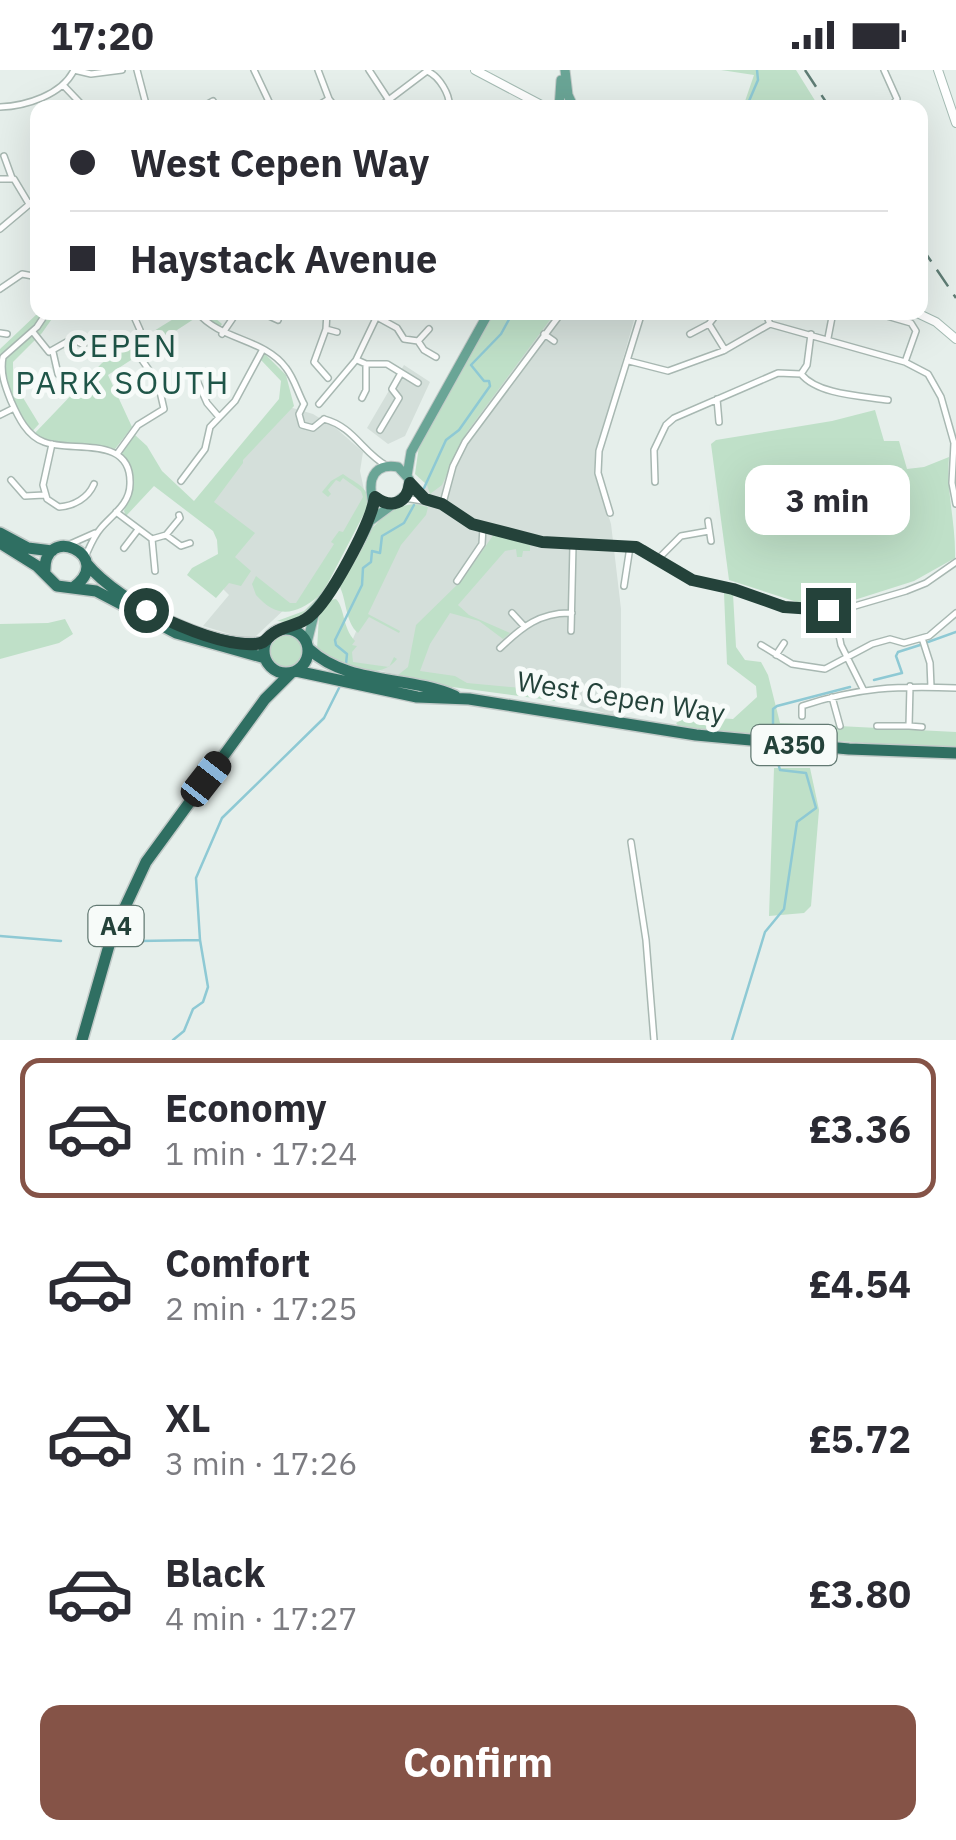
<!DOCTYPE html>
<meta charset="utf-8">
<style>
:root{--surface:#fff;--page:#f7f7f7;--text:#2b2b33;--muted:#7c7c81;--line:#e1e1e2;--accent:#855347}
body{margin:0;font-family:"IBM Plex Sans",sans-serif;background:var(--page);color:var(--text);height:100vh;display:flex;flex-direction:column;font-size:38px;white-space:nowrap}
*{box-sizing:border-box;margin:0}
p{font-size:32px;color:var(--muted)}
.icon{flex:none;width:55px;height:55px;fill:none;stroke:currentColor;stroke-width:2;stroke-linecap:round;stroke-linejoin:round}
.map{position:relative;height:970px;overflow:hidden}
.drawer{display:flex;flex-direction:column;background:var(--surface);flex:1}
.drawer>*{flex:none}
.banner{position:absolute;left:30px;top:30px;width:898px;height:220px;border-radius:20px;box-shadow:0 10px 40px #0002;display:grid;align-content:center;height:220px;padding:0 40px;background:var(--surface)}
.end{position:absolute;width:45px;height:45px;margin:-22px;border:12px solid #24423a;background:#fff;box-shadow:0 0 0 5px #fff}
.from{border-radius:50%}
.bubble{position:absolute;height:70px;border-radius:20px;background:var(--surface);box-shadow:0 10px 40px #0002;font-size:32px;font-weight:700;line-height:70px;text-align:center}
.car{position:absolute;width:30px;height:60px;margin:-30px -15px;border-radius:12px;box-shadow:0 0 8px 2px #0007;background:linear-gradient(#222 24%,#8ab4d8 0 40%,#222 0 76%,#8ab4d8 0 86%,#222 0)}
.banner b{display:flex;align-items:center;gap:35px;height:95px;font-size:38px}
.banner b+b{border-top:2px solid var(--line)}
.banner i{width:25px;height:25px;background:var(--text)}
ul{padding:18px 0 0;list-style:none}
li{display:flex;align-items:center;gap:30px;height:140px;margin:0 20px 15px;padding:0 20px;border:5px solid transparent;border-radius:20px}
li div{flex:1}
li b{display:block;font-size:38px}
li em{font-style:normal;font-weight:700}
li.on{border-color:var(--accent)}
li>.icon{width:90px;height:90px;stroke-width:1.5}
.primary-button{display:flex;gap:20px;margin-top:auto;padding:20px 40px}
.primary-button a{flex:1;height:115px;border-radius:20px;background:var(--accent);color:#fff;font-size:40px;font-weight:700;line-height:115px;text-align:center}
.status{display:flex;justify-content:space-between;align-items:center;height:70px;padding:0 50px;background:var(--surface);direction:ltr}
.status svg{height:28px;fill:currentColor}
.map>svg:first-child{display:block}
.built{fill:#d4dfda}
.green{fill:#bfe0c8}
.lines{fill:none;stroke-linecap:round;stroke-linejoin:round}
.stream{stroke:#8ec9d4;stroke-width:2.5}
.street-casing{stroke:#a8b8b2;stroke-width:8}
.secondary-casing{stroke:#a4bbb3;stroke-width:10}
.primary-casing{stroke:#c2cac8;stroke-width:11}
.highway-casing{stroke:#c2cac8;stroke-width:14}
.street{stroke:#fff;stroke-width:5}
.secondary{stroke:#fff;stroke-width:8}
.primary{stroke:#6aa596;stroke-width:9}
.highway{stroke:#2f6f62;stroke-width:11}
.rail{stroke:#5f7d75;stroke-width:2.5;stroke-dasharray:20 10;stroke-linecap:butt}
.route{stroke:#24423a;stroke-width:12}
.labels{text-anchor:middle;stroke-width:10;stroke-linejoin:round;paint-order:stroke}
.shield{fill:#f7fbf9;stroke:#637a73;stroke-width:2.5}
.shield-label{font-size:25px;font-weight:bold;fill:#24423a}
.street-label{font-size:28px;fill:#24423a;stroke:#f7fbf9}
.quarter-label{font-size:32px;letter-spacing:2.5px;fill:#1f5548;stroke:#f7fbf9}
</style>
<div class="status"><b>17:20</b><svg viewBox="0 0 49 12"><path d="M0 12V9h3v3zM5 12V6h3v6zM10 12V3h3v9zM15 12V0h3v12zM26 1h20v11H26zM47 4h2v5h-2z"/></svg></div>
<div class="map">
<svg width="956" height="970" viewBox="0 0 956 970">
<rect width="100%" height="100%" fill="#e6efeb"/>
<!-- built -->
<path class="built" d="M515,243h121l-40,141v21l15,49 10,85v109l-63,-19 -138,-19 -77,-18 41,-96z
M404,295l26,17 -25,54 -17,8 -21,-16z
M286,336l27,8 24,15 26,23 -3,19 6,28 -62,105 -16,2 -32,30 -13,2 -40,-12 26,-31 -16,-16 27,-39 -35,-33 18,-28z"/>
<!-- green -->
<path class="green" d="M721,0h75l23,37h-76l11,-32z
M38,243h18l-14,20 -29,29v7l9,27 17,28 -11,12 -27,-54 -1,-33z
M183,243h26l13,11 -2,3h-10l-13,-10 -89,58 24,52 -17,22c-26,-9 -58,0 -81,-15l68,-71z
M492,243h63l-88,119 -25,53 -12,9 -3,-9 -12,-11 4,-28 8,-18z
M265,284l21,21 8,31 -51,54v3l-29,39 41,31 -20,24 16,14 -10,15 -12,-3 -13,15 -29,-23 5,-7 26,-14 -1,-14 -4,-9 -59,-45 -28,30 -2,-5 9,-31 -13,-27 15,-18 12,11 15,25 32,30 85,-102 2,-18 -20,-21z
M875,340l9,31h15l8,28 17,-2 25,-10c-3,36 7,66 6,101l-41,23 -66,21 -2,-5h-4v5h-45l-68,-22 -18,-136 5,-4 116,-19z
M343,404c13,10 29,13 24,34l-50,96 -24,19 -16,-2 27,-10 15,-15c-23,18 -41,24 -63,-1l-4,-11 4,-8 34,27h6l38,-59 -3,-2 8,-11 4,1 20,-35 -2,-6 -18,-13 -3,4 -4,-2 -8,10 3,4 -3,3 -6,-5 9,-11z
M414,434l14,3 -2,8 -25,30 -33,69 32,17 -1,2 -30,-16 -11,16c-13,-11 -11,-33 -19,-48 18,-32 34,-77 75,-81z
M494,464l36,11v6h-7l-1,6h-5l-1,-8 -11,2 -47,54 11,10 41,18 -7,6 -24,-18 -29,-8 -20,31 -10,27 35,5 12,7 77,7 11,3 1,8 -163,-22 15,-12 8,-42 46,-45z
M724,523l9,1 3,53 9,13 16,2 7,13 12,48 176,9v14h-54l-222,-18 -4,-5 11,-7 46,3 24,-22 -1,-11 -29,-22z
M336,529c9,9 6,28 19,42l-3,4 5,1 -5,6 1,10 36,5 5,-10 3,2c-20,26 -59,4 -80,-10l2,-33 11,-16z
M65,549l8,15 -14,9 -59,16v-35l48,-1z
M268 581a19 19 0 1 1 38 0a19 19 0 1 1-38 0Z
M774,698h36l9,42 -8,96 -7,7 -35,3z"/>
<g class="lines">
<!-- stream -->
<path class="stream" d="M746,38l12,-28 -1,-10
M424,418l22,-48 13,-10 31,-44 -1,-5h-5l-13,-16 30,-31 12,-22
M928,572l28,-10
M346,594l1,-10 -11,-9 -1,-5 27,-55 1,-17 8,-6 1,-11 8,2 2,-17 22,-13 10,-18
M874,610l28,-7 -6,-17 2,-4 22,-7
M773,655v-16l4,-3 73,-19
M0,866l61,5
M139,871l61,-1 -4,-62 26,-60 102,-100 16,-32
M173,970l11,-9 9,-22 10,-7 5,-15 -8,-47
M732,970l33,-108 19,-23 13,-87 19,-14 -10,-35 -26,-3 -2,-7"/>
<defs>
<path id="street" d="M74,0l17,4 31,-4
M137,0l10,38
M254,0l18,38
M318,0l11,29 7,9
M369,0l19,29
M884,0l13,29 -7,9
M64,16l21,22
M206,35l7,-4 4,7
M0,37c26,-1 62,-12 74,-37
M314,38l15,-9
M378,38l49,-37c12,5 24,24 22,37
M4,86l8,22
M0,109h14l15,25
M0,159l38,-32
M0,219l22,-15 16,3
M47,242l-10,15 -34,30c-3,16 2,29 8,44 7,16 16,35 33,41 27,11 88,-8 86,42 0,20 -18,31 -29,44 -7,8 -11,18 -15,27
M132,242l8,18
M197,242c24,29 67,26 89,56 8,10 12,25 18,36
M327,242l-1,17 -12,33 14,16
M765,242l5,12
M873,242l38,11 5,8 -11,31
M111,245v-3
M267,245l11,5
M716,245l-7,9 16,26
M377,247l20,11 7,11 14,2 6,9 12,7
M326,259l11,3
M33,262l16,20 23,-13 12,6
M0,263l7,1
M222,264l15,-22
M544,264l10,7
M690,264l19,-10
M828,268l5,-26
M418,271l11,-12
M53,282l5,22 14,11
M357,290l9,4h21l31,19
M629,291l39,10 55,-20 47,-27 135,38 23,12 13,23 13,46 -2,40 4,21
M801,304c17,21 62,22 87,26
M195,306l12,27 12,14
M362,328l4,-8v-26
M717,329l2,23
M304,334l-5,10 3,11 11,3 11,-9
M319,334l37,-44 23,-48
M0,345l14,-7
M324,349c30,8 38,33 63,47
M380,360l19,-32 -7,-9 9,-16
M52,374l-9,41 4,14 12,8c15,-1 29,-9 35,-23
M117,384l21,-29 26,-16 -6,-26 -16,-23
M11,410l14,16 19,-1
M181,411l24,-32 5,-22 25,-26 28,-52
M655,412l-1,-32 12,-25 8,-7 104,-45 23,1 6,-9 4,-31
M404,428l39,6 29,20 69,17 103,8 48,31 112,30 44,-2 58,-17 20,-8 30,-21
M443,433l10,-37 12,-24 97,-130
M116,442l36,27 14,-4 14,-17 -1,-3
M610,443l-12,-40 1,-22 43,-139
M708,451l3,20
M166,465l15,11 9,-3
M152,469l3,32
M68,475l27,-12
M124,478l13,-17
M658,489l23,-23 28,-5
M457,511l25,-37 1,-17
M624,516l6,-39
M834,540l7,35 22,44
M512,543l12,13
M571,561l2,-86
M922,568l8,25 1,24
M761,575l31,19 33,5 47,-25 18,-5 14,4 25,-7 27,-23
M500,578c22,-21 40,-36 72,-35
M776,585l8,-12
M832,627l8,29
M802,646v-10c57,-19 95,-20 154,-18
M877,656h32l1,-40
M909,656l13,1
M631,772l15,98 8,100"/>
<path id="secondary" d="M475,0l72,38
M938,0l18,53
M915,242l21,10 20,17"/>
<path id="primary" d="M565,0l3,25 6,13
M559,38l2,-28
M407,406l4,-24 78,-140
M287,559c29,-6 73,-83 84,-111 5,-15 -3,-26 1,-39 4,-12 15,-14 26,-12l11,12 -2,15 -37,27
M307,573l7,-28"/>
<path id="highway" d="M0,463l28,15 24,3
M0,473l37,23 20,20 39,5 80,42 89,25
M87,494c31,38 129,89 179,78
M45,503c-3,-52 71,-17 29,14
M264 581a22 22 0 1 1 44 0a22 22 0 1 1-44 0Z
M309,579c40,37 99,26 146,47
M296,601l121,26 52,2 227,36 153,14 107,4
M82,970l30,-105 34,-73 119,-163 26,-26"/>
</defs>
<!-- street casing -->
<use href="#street" class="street-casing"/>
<!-- secondary casing -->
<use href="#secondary" class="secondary-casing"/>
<!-- primary casing -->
<use href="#primary" class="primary-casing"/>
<!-- highway casing -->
<use href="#highway" class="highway-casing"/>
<!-- street -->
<use href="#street" class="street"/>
<!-- secondary -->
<use href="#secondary" class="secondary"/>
<!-- primary -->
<use href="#primary" class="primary"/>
<!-- highway -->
<use href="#highway" class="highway"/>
<!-- rail -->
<path class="rail" d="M805,0l25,38
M920,175l36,53"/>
</g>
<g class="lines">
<!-- route -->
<path class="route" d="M146,540c28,14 78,37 110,34 10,-1 10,-6 18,-11 11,-8 24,-7 35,-16 21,-16 62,-94 66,-120 16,12 32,7 35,-14l15,16 17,5 30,20 70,18 94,5 56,33 41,9 51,18 44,3"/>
</g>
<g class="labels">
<!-- shield labels -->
<g class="shield">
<rect x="751.5" y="655" width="85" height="40" rx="8"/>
<rect x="88.5" y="836" width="55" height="40" rx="8"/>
</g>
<g class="shield-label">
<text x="794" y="684">A350</text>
<text x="116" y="865">A4</text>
</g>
<!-- street labels -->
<g class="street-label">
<text transform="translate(621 627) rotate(9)" y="10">West Cepen Way</text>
</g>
<!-- quarter labels -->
<g class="quarter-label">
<text x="123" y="287">CEPEN<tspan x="123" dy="37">PARK SOUTH</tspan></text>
</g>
</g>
</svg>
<i class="end from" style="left:146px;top:540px"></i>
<i class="end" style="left:828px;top:540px"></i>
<div class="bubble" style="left:745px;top:395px;width:165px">3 min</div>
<i class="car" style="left:206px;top:709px;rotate:38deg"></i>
<div class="banner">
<b><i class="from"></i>West Cepen Way</b>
<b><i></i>Haystack Avenue</b>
</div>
</div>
<section class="drawer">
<ul>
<li class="on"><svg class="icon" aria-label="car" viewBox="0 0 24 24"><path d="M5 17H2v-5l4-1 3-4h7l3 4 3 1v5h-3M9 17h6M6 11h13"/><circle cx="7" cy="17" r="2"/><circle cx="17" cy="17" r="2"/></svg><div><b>Economy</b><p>1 min · 17:24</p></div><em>£3.36</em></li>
<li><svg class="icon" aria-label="car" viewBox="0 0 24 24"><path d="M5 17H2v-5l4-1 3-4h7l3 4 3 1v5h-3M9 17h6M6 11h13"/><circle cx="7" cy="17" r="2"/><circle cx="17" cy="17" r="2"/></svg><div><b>Comfort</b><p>2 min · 17:25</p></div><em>£4.54</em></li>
<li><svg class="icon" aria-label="car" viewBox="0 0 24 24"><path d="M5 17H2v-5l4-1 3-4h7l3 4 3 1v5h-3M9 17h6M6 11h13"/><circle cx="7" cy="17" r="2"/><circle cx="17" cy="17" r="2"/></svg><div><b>XL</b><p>3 min · 17:26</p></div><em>£5.72</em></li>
<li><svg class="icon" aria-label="car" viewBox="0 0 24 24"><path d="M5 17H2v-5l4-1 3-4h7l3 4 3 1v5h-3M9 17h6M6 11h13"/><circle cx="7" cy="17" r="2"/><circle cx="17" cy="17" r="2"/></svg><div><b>Black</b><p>4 min · 17:27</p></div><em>£3.80</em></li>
</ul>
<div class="primary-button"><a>Confirm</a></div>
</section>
